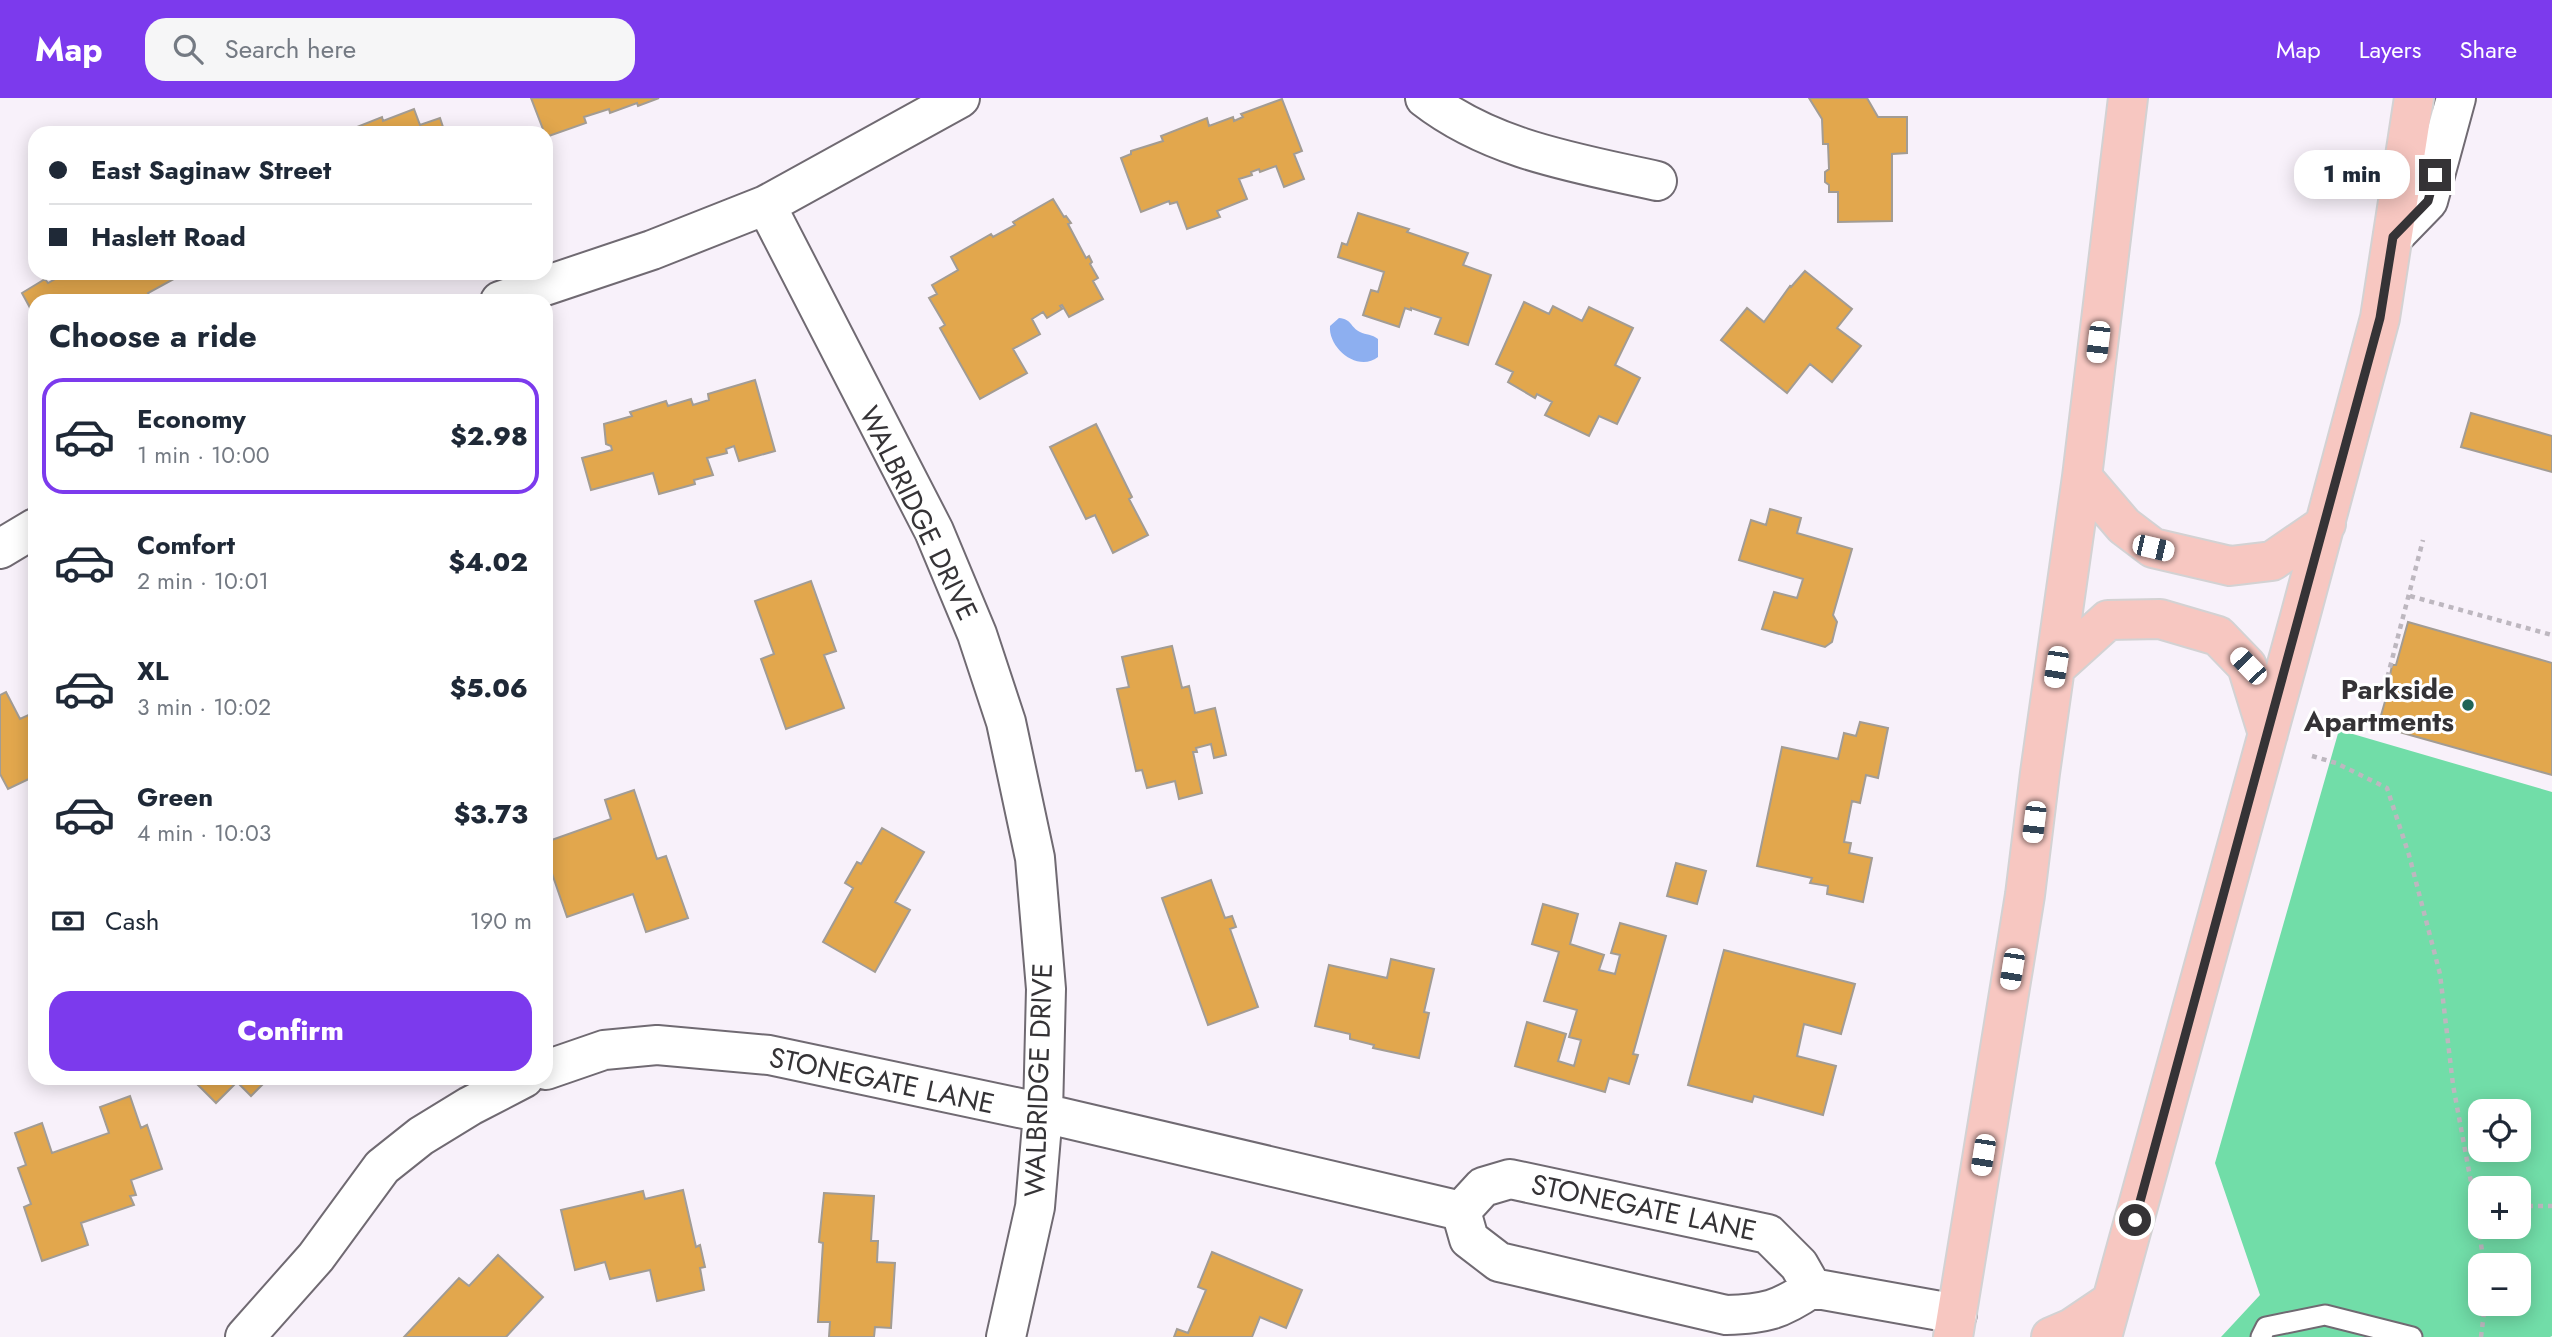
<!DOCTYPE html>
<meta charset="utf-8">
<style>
:root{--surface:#fff;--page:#f6f6f7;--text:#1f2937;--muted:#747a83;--line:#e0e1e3;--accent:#7c3aed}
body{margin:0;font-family:Jost,sans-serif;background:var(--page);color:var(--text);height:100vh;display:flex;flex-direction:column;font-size:26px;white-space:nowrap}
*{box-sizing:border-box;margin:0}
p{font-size:23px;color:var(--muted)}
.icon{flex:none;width:38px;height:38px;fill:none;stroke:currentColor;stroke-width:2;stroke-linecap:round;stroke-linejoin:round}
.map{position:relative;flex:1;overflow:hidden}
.sheet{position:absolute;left:28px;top:196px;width:525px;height:791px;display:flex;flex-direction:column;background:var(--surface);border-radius:21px;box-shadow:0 4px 18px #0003}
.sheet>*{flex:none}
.guide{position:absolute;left:28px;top:28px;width:525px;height:154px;border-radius:21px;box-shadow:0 4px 18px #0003;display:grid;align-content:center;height:154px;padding:0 21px;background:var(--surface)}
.fabs{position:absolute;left:2468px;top:1001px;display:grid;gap:14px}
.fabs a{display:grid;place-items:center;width:63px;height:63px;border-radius:14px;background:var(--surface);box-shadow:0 4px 18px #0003;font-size:35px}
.end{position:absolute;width:32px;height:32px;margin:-16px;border:9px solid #353336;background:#fff;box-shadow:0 0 0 4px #fff}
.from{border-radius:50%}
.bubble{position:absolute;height:49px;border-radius:21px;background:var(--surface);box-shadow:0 4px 18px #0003;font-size:23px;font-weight:800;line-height:49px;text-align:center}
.car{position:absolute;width:21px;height:42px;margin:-21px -10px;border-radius:9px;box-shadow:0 0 5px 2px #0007;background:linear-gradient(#fff 24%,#345 0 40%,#fff 0 76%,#345 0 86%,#fff 0)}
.guide b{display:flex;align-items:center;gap:24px;height:66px;font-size:26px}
.guide b+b{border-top:2px solid var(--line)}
.guide i{width:18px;height:18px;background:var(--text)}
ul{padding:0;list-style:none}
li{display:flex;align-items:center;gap:21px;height:116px;margin:0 14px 10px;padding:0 7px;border:4px solid transparent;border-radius:21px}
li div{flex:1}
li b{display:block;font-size:26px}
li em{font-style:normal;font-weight:800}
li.on{border-color:var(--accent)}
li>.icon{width:63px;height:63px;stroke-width:1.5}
h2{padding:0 21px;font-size:32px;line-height:84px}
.pay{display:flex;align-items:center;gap:18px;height:77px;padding:0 21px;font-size:26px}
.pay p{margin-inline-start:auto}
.cta{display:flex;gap:14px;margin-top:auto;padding:14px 21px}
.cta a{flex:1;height:80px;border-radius:21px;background:var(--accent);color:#fff;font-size:28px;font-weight:800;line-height:80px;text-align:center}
header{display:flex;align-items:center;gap:42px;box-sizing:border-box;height:98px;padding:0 35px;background:var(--accent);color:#fff}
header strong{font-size:33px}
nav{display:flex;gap:38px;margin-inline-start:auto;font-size:24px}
.search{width:490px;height:63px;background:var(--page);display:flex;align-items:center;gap:18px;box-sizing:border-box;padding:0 24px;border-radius:21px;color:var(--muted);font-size:26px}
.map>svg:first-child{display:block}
.forest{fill:#71dda8;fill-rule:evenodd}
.water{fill:#8daff0}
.building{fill:#e2a74d;stroke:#a29c94;stroke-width:2}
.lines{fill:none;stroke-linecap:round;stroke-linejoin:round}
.lane-casing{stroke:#706a72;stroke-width:23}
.street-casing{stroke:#706a72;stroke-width:42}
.secondary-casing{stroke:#706a72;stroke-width:42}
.primary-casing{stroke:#d3d2d3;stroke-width:42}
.path{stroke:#bdb7bf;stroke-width:4.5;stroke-dasharray:5 5;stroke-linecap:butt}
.lane{stroke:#fff;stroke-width:19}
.street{stroke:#fff;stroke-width:38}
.secondary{stroke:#fff;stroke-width:38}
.primary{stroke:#f7c7c1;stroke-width:38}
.route{stroke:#353336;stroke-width:9}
.poi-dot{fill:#206456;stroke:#fff;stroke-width:2.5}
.labels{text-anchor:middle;stroke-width:6;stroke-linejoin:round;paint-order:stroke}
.street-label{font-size:28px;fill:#353336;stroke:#fff}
.poi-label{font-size:28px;font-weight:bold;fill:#353336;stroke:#fff;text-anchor:end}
</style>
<header>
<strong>Map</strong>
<div class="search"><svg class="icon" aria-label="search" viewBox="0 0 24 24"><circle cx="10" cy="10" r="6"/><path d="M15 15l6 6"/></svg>Search here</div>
<nav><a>Map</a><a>Layers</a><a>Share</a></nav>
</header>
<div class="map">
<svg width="2552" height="1239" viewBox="0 0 2552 1239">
<rect width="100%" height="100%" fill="#f8f1fa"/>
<!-- forest -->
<path class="forest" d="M2339,632l213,62v544l-2,1h-329l39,-42 -45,-132zM2480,1013h38v39h-38zM2480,1090h38v39h-38zM2480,1167h38v39h-38z"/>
<!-- water -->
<path class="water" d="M1339,220c13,1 11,9 21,14 6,3 12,2 18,7v18c-20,16 -50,-9 -48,-31z"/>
<!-- building -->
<path class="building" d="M531,0h128l-21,8 -1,-3 -27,10 -1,-4 -25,8 2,6 -40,14z
M1809,0h58l11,19h29v36l-15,1v67l-54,1v-30h-9v-7l-4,-3v-10l4,-3 -1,-25h-5l-1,-25z
M1282,1l20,52 -8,3 10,25 -20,8 -8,-21 -16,6 -1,-3 -8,3 1,3 -13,4 8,20 -30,12 3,6 -33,12 -10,-27 -7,2 -1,-3 -28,11 -20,-54 10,-4v-3l32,-10 -2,-5 46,-18 2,8 24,-9 1,4 9,-4 -2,-3z
M414,11l6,16 20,-7 5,15h-103l40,-16 1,4z
M1053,101l11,18 2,-1 5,7 -3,1 18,34 3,-2 3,6 -2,2 8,14 -5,3 10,18 -34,18 -7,-12 -2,1 2,3 -15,9 -4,-6 -11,7 8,15 -27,15 14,24 -47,26 -40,-71 5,-3 -16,-27 8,-4 -5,-9 26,-15 -7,-13 40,-23 2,3 22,-12 -2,-3z
M1358,115l51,16 -2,3 61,21 -5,12 28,10 -23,70 -33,-11 6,-16 -30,-10v2l-6,-2 -6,19 -36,-12 8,-25 7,2 6,-20 -46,-15 4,-14 5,2z
M1805,173l47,38 -15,19 24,18 -29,36 -22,-18 -23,29 -66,-53 26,-32 17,14 26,-36 1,1z
M66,175h116l1,1 -35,19 4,6 -4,2h-113v16l-13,-24 23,-14 3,4z
M1524,204l25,12 4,-8 29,15 7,-14 44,21 -18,37 25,13 -23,46 -18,-8 -10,20 -44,-21 7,-13 -15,-8 -2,4 -27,-16 5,-10 -17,-8z
M755,282l20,71 -36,10 -5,-15 -8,3 1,4 -20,5 6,17 -19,5 1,4 -36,10 -6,-21 -62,17 -9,-32 30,-8 -1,-4 -5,-2 -2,-20 28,-8 -2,-4 36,-11 2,5 23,-7 2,6 16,-5 -1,-6z
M2471,315l81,23v36l-91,-25z
M1096,326l36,73 -3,2 19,36 -35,18 -18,-38 -9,4 -36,-72z
M1770,411l31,9 -4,15 55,16 -19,66 4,7 -5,20 -7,5 -63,-18 12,-37 23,6 6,-19 -64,-19 12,-40 15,5z
M811,483l25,70 -12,4 20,53 -58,21 -25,-70 13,-5 -19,-53z
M2408,524l144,41v112l-174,-49 12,-42 -1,-3 3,-16h4z
M1172,548l10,42 7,-2 6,27 20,-5 11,47 -12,3 -3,-14 -15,4 1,4h-4l9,41 -23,6 -4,-18 -28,7 -5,-18 -6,1 -19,-82 12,-2 -7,-30z
M6,594l14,27 15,-7v64l-27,13 -8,-15v-79z
M1860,624l28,6 -10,50 -12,-3 -6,28 -8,-2 -8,41 7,1 -2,10 23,5 -9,44 -36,-8 1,-8 -18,-3 2,-5 -55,-12 25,-119 56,12 6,-26 12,3z
M634,692l23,69 9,-3 22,62 -42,14 -13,-38 -66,23 -21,-61v-14l65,-23 -6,-19z
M882,730l42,24 -29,50 15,8 -35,62 -52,-30 30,-54 -8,-5 12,-21 4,2z
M1676,765l30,8 -9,33 -30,-8z
M1211,782l14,38 7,-2 4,11 -6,2 28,78 -50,18 -46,-127z
M1543,806l35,10 -8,30 34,11 -5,15 16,4 5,-19 -9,-2 9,-30 46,13 -33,118 5,1 -9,29 -20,-6 -4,14 -90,-26 12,-44 39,12 -8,27 16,5 7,-26 -12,-3 8,-27 -33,-9 15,-49 -27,-8z
M1724,852l131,34 -14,50 -37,-10 -7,32 39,10 -13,49 -69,-19 -2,6 -64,-17z
M1391,861l43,10 -10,43 5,1 -10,45 -46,-10 1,-3 -24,-6v-5l-35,-8 14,-61 58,13z
M191,980h78l-18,18 -14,-14 -21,21z
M130,998l11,32 6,-3 15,44 -31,11 5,15 -6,1 4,9 -53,18 7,22 -46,16 -18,-54 7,-3 -13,-36 8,-3 -11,-32 27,-10 10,30 57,-20 -9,-26z
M683,1092l13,57 4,-2 5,22 -5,1 4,22 -47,11 -7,-31 -40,9 -5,-17 -30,8 -14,-60 82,-19 2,8z
M824,1095l50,3 -3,45h7l-1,21 18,1 -4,65 -16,-1 -1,10h-45l1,-15h-12l5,-79 -4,-1z
M1212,1154l90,38 -16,38 -26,-11 -8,20h-78l3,-8 11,4 18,-43 -8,-3z
M498,1157l45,42 -37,40h-102l55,-59 10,8z"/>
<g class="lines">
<defs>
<path id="lane" d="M2261,1239l5,-10 59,-12 87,22"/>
<path id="street" d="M1425,0c67,52 152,65 232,83
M766,107l168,326 43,103 29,88 29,136 11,131 -3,124 -8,94 -29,130
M500,203l152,-51 114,-45 194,-107
M0,451l35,-21
M546,972l58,-20 53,-5 112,10 274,58 418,98
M1461,1113l8,28 30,23 227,53c39,-1 54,-5 86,-27l145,26
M1461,1113l22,-24 27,-8 258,55 31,31 13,23
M245,1239l71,-80 66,-90 39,-31 49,-30 54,-28"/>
<path id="secondary" d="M2393,139l35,-36 28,-103"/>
<path id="primary" d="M2082,379l42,49 29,22 77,18 42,-5 54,-37
M2056,569l52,-47 52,-1 58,17 29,30 21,68
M1953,1239l72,-442 15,-122 42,-296 46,-379
M2051,1239l21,-9 40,-27
M2102,1239l198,-720 80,-299 34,-220"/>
</defs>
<!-- lane casing -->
<use href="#lane" class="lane-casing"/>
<!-- street casing -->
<use href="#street" class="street-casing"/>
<!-- secondary casing -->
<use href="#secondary" class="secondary-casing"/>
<!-- primary casing -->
<use href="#primary" class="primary-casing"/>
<!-- path -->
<path class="path" d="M2410,498l142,39
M2390,578l-2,-1 35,-135
M2312,658l24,7 51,25 22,67 31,119 13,111 23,124
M2518,1108h34
M2480,1110l-4,1 8,56
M2481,1239l4,-33"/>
<!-- lane -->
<use href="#lane" class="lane"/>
<!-- street -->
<use href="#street" class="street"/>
<!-- secondary -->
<use href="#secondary" class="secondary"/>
<!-- primary -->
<use href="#primary" class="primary"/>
</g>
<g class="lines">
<!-- route -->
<path class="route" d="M2135,1122l245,-902 13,-81 35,-36 7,-26"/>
</g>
<!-- markers -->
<circle class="poi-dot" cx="2468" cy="607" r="7"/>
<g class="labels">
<!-- street labels -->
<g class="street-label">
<text transform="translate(919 415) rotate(64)" y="10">WALBRIDGE DRIVE</text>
<text transform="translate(882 982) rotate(12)" y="10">STONEGATE LANE</text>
<text transform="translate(1038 982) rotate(-88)" y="10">WALBRIDGE DRIVE</text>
<text transform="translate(1644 1109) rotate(12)" y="10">STONEGATE LANE</text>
</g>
<!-- poi labels -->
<g class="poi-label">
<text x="2454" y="601">Parkside<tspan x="2454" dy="32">Apartments</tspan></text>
</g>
</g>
</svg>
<div class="fabs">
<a><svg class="icon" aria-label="locate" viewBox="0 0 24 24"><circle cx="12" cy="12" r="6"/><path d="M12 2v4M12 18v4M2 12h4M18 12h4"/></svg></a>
<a>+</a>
<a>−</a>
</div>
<i class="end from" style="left:2135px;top:1122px"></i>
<i class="end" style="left:2435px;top:77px"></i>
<div class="bubble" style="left:2294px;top:52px;width:116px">1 min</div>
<i class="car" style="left:2098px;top:244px;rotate:187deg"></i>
<i class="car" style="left:2153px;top:450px;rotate:103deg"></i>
<i class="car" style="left:2248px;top:568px;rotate:316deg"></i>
<i class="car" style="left:2056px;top:569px;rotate:189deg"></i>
<i class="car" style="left:2034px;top:724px;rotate:187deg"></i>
<i class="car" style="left:2012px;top:871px;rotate:189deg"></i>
<i class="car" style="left:1983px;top:1057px;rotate:189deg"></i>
<div class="guide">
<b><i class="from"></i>East Saginaw Street</b>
<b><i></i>Haslett Road</b>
</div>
<section class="sheet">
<h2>Choose a ride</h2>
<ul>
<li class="on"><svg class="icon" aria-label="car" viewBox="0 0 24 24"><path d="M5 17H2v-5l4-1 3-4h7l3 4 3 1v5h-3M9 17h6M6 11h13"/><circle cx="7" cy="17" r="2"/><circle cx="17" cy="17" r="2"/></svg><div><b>Economy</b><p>1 min · 10:00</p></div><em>$2.98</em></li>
<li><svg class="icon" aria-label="car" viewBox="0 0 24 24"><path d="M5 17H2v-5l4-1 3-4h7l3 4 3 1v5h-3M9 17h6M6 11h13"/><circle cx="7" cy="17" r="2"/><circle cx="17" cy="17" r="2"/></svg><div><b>Comfort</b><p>2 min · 10:01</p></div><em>$4.02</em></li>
<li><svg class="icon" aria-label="car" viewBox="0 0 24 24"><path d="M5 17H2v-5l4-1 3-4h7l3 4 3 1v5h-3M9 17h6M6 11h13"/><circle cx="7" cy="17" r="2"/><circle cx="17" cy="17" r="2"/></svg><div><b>XL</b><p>3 min · 10:02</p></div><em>$5.06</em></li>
<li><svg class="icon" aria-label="car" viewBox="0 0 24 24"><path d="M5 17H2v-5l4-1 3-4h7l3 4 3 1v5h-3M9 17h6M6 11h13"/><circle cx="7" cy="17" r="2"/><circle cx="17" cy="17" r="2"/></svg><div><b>Green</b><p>4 min · 10:03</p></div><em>$3.73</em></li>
</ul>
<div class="pay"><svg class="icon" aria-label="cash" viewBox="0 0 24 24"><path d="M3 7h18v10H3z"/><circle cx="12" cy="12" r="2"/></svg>Cash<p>190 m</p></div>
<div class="cta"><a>Confirm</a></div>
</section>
</div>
